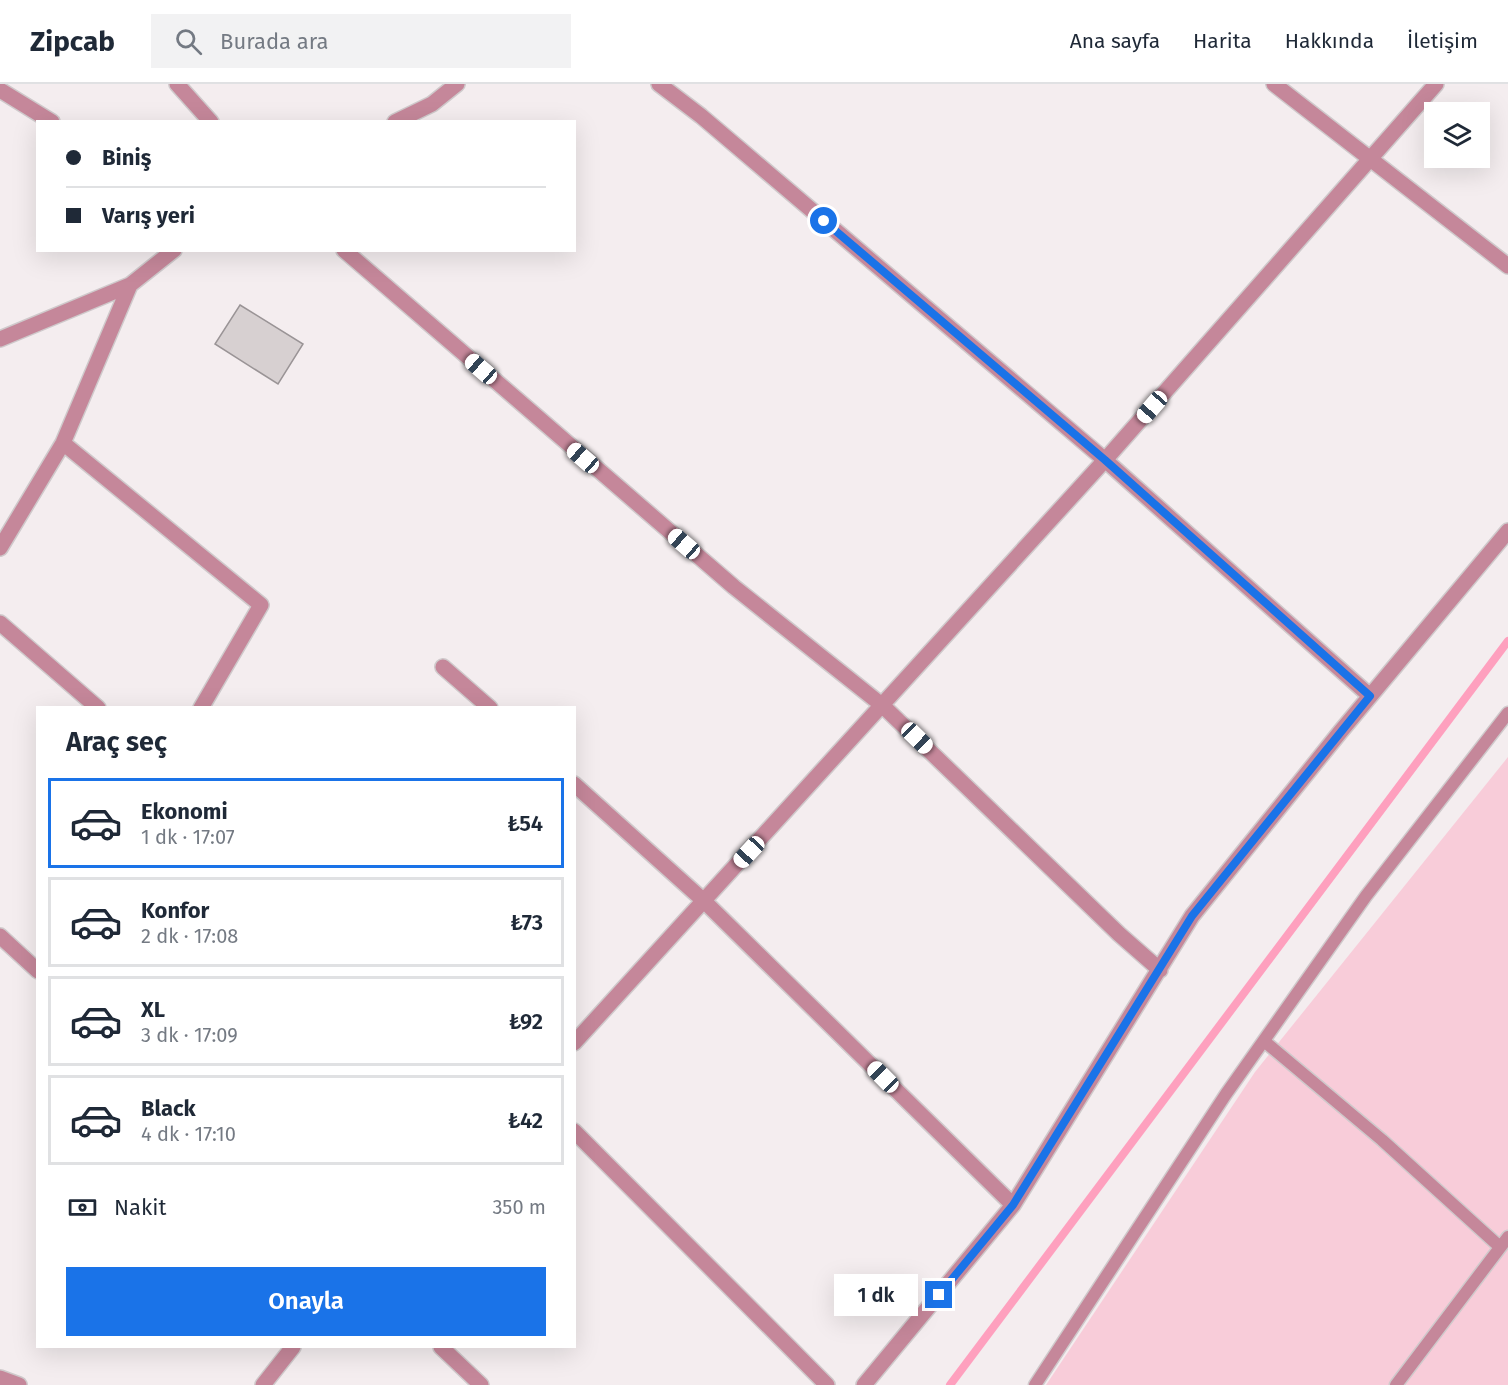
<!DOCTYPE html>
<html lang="tr">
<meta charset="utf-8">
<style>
:root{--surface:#fff;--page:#f2f2f3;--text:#1f2937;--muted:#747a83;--line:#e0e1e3;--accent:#1a73e8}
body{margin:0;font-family:"Fira Sans",sans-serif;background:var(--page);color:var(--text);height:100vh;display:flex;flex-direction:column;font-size:22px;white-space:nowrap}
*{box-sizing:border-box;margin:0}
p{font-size:20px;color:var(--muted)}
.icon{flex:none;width:33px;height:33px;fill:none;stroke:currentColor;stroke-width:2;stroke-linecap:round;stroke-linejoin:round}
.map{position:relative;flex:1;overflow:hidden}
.details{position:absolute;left:36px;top:622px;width:540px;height:642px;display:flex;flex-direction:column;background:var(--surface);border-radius:0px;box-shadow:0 6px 24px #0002}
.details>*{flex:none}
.top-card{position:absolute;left:36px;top:36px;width:540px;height:132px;border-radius:0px;box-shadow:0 6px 24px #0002;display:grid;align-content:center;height:132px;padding:0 30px;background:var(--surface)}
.fabs{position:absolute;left:1424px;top:18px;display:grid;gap:12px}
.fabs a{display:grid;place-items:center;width:66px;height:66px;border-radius:0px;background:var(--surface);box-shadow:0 6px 24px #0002;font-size:30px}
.end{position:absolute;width:27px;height:27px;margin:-14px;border:8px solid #1a73e8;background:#fff;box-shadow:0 0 0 3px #fff}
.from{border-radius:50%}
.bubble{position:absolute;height:42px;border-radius:0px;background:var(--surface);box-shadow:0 6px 24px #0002;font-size:20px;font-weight:600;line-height:42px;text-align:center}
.car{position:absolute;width:18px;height:36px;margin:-18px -9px;border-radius:8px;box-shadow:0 0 4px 2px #0007;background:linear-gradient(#fff 24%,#345 0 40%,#fff 0 76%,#345 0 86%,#fff 0)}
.top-card b{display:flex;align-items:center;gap:21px;height:57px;font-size:22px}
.top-card b+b{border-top:2px solid var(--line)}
.top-card i{width:15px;height:15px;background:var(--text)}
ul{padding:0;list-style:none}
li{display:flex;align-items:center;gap:18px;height:90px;margin:0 12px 9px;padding:0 18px;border:3px solid var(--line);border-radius:0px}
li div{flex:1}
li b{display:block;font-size:22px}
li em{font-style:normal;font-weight:600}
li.selected{border-color:var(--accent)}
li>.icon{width:54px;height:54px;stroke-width:1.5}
h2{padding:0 30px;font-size:27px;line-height:72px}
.pay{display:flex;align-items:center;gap:15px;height:66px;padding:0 30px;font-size:22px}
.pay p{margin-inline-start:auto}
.button{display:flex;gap:12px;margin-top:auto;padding:12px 30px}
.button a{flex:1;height:69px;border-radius:0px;background:var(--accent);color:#fff;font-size:24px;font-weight:600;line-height:69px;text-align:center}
header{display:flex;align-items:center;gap:36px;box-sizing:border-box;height:84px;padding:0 30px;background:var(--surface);border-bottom:2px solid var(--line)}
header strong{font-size:28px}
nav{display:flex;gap:33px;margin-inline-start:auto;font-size:21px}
.search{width:420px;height:54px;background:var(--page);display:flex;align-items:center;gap:15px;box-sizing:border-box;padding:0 21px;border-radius:0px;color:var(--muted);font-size:22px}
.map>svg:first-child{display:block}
.green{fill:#f8ccd9}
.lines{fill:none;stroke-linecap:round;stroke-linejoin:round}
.stream{stroke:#fea0be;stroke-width:8}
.building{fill:#d7d0d1;stroke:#9a9496;stroke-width:1.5}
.service-casing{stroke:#cfc9cb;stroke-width:15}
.minor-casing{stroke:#cfc9cb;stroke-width:18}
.service{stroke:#c5879a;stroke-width:12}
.minor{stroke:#c5879a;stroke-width:15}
.route{stroke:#1a73e8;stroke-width:8}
</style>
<header>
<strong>Zipcab</strong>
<div class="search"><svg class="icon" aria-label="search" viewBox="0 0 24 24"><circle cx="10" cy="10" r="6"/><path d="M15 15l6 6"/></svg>Burada ara</div>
<nav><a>Ana sayfa</a><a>Harita</a><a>Hakkında</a><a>İletişim</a></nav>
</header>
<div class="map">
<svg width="1508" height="1301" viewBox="0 0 1508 1301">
<rect width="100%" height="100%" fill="#f4edef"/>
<!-- green -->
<path class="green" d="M1508,673v628h-462l209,-313z"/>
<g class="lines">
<!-- stream -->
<path class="stream" d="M950,1301l558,-744"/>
</g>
<!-- building -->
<path class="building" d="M240,221l63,39 -25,40 -63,-40z"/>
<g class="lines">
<defs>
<path id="service" d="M1264,957l118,99 118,107
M1035,1301l191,-291 140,-198 142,-183
M1396,1301l112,-148"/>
<path id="minor" d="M177,0l34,38
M659,0l42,32 404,344 265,236
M1274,0l234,182
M0,6l52,32
M395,38l37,-18 25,-20
M344,166l390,337 149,119 236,228 41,36
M0,255l130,-54
M63,359l198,162 -60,103
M0,464l63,-105 67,-158 44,-35
M0,539l98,85
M443,583l47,41
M574,700l130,117 309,304
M0,852l38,35
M574,959l531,-583 331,-376
M574,1047l253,254
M441,1263l40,38
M0,1294l19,7
M263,1301l30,-38
M864,1301l149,-180 179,-289 149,-185 167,-200"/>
</defs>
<!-- service casing -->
<use href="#service" class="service-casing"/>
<!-- minor casing -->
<use href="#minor" class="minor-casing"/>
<!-- service -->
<use href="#service" class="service"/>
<!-- minor -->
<use href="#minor" class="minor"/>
</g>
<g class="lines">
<!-- route -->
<path class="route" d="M824,137l281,239 265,236 -178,220 -179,289 -74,90"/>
</g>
</svg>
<div class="fabs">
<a><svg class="icon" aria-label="layers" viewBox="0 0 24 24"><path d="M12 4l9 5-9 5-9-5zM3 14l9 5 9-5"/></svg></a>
</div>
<i class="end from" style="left:824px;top:137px"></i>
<i class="end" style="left:939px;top:1211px"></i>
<div class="bubble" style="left:834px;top:1190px;width:84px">1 dk</div>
<i class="car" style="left:481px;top:285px;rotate:311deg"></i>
<i class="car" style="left:1152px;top:323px;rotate:221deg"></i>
<i class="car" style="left:583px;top:374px;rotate:311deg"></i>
<i class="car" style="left:684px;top:460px;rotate:311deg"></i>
<i class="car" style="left:917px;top:654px;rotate:134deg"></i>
<i class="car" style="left:749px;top:768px;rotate:223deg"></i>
<i class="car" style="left:883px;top:993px;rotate:315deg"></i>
<div class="top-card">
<b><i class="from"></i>Biniş</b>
<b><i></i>Varış yeri</b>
</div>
<section class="details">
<h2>Araç seç</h2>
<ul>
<li class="selected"><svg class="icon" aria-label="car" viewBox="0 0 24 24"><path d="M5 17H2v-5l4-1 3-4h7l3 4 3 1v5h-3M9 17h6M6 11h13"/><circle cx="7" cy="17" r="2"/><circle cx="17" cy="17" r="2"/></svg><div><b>Ekonomi</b><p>1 dk · 17:07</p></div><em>₺54</em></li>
<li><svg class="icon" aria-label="car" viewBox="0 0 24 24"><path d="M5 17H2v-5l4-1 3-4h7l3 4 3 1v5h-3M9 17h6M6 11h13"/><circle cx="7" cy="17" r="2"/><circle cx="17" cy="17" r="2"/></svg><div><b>Konfor</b><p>2 dk · 17:08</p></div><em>₺73</em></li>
<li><svg class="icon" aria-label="car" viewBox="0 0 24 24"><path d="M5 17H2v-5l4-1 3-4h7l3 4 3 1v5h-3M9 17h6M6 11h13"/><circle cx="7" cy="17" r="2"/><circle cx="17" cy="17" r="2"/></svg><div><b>XL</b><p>3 dk · 17:09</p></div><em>₺92</em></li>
<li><svg class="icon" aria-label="car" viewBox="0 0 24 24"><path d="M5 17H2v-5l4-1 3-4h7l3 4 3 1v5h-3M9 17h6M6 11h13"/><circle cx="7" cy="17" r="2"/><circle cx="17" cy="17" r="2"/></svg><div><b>Black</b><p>4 dk · 17:10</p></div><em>₺42</em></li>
</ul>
<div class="pay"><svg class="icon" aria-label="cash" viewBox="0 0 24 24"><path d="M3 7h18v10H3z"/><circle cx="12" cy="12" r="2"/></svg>Nakit<p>350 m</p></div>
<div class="button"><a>Onayla</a></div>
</section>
</div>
